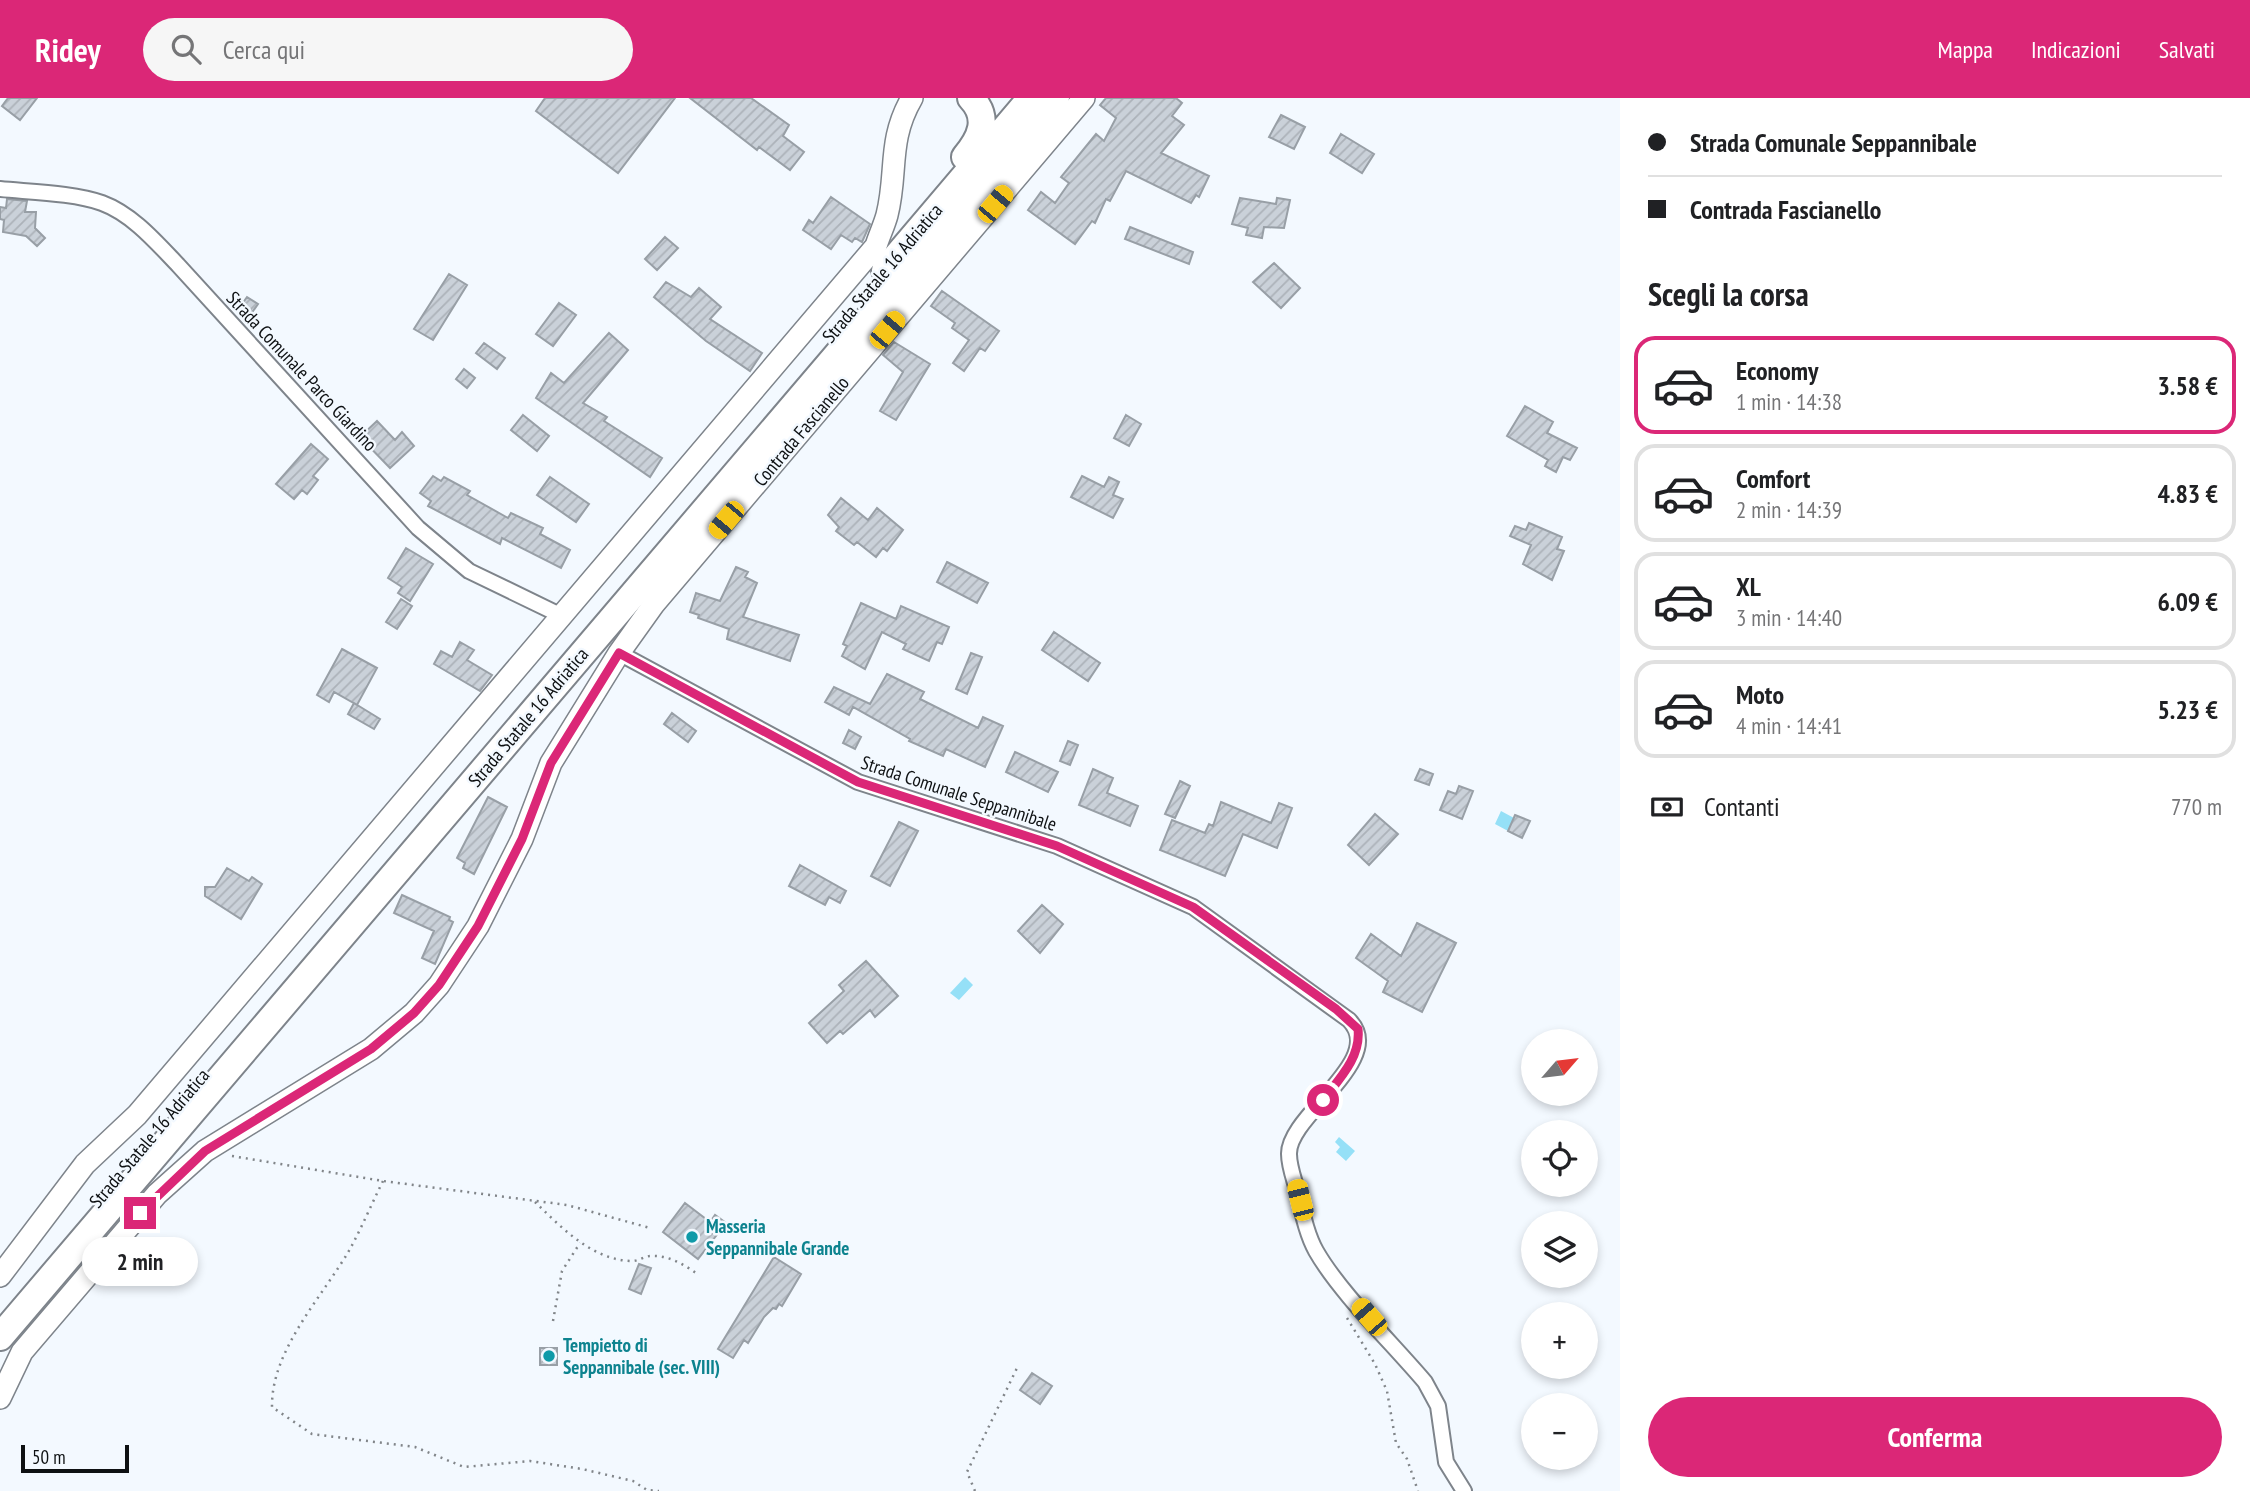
<!DOCTYPE html>
<html lang="it">
<meta charset="utf-8">
<style>
:root{--surface:#fff;--page:#f6f6f6;--text:#202124;--muted:#757577;--line:#e0e0e0;--accent:#db2777}
body{margin:0;font-family:"PT Sans Narrow",sans-serif;background:var(--page);color:var(--text);height:100vh;display:flex;flex-direction:column;font-size:26px;white-space:nowrap}
*{box-sizing:border-box;margin:0}
p{font-size:23px;color:var(--muted)}
.icon{flex:none;width:38px;height:38px;fill:none;stroke:currentColor;stroke-width:2;stroke-linecap:round;stroke-linejoin:round}
.map{position:relative;flex:1;overflow:hidden}
.panel{display:flex;flex-direction:column;background:var(--surface);width:630px}
.panel>*{flex:none}
.guide{display:grid;align-content:center;height:154px;padding:0 28px;background:var(--surface)}
.needle{width:46px;rotate:62deg}
.tools{position:absolute;left:1521px;top:931px;display:grid;gap:14px}
.tools a{display:grid;place-items:center;width:77px;height:77px;border-radius:50%;background:var(--surface);box-shadow:0 4px 10px #0003;font-size:35px}
.scale{position:absolute;left:21px;bottom:18px;width:108px;box-sizing:border-box;padding-left:7px;border:4px solid #0e1113;border-top:0;font-size:19px;line-height:24px;white-space:nowrap;color:#0e1113;-webkit-text-stroke:5px #f3f9ff;paint-order:stroke}
.end{position:absolute;width:32px;height:32px;margin:-16px;border:9px solid #db2777;background:#fff;box-shadow:0 0 0 4px #fff}
.from{border-radius:50%}
.bubble{position:absolute;height:49px;border-radius:24px;background:var(--surface);box-shadow:0 4px 10px #0003;font-size:23px;font-weight:700;line-height:49px;text-align:center}
.car{position:absolute;width:21px;height:42px;margin:-21px -10px;border-radius:9px;box-shadow:0 0 5px 2px #0007;background:linear-gradient(#f5c518 24%,#345 0 40%,#f5c518 0 76%,#345 0 86%,#f5c518 0)}
.guide b{display:flex;align-items:center;gap:24px;height:66px;font-size:26px}
.guide b+b{border-top:2px solid var(--line)}
.guide i{width:18px;height:18px;background:var(--text)}
ul{padding:0;list-style:none}
li{display:flex;align-items:center;gap:21px;height:98px;margin:0 14px 10px;padding:0 14px;border:4px solid var(--line);border-radius:21px}
li div{flex:1}
li b{display:block;font-size:26px}
li em{font-style:normal;font-weight:700}
li.selected{border-color:var(--accent)}
li>.icon{width:63px;height:63px;stroke-width:1.5}
h2{padding:0 28px;font-size:32px;line-height:84px}
.pay{display:flex;align-items:center;gap:18px;height:77px;padding:0 28px;font-size:26px}
.pay p{margin-inline-start:auto}
.primary-button{display:flex;gap:14px;margin-top:auto;padding:14px 28px}
.primary-button a{flex:1;height:80px;border-radius:42px;background:var(--accent);color:#fff;font-size:28px;font-weight:700;line-height:80px;text-align:center}
header{display:flex;align-items:center;gap:42px;box-sizing:border-box;height:98px;padding:0 35px;background:var(--accent);color:#fff}
header strong{font-size:33px}
nav{display:flex;gap:38px;margin-inline-start:auto;font-size:24px}
.search{width:490px;height:63px;background:var(--page);display:flex;align-items:center;gap:18px;box-sizing:border-box;padding:0 24px;border-radius:38px;color:var(--muted);font-size:26px}
main{display:flex;flex:1;min-height:0}
.map>svg:first-child{display:block}
.water{fill:#95e0f7}
.building{fill:url(#building-hatch);stroke:#989fa6;stroke-width:2}
.lines{fill:none;stroke-linecap:round;stroke-linejoin:round}
.street-casing{stroke:#7e848b;stroke-width:18}
.secondary-casing{stroke:#7e848b;stroke-width:24}
.highway-casing{stroke:#7e848b;stroke-width:30}
.path{stroke:#818589;stroke-width:2.5;stroke-dasharray:2 5;stroke-linecap:butt}
.street{stroke:#fff;stroke-width:14}
.secondary{stroke:#fff;stroke-width:21}
.highway{stroke:#fff;stroke-width:26}
.route{stroke:#db2777;stroke-width:9}
.culture-dot{fill:#0f9aa8;stroke:#f3f9ff;stroke-width:2.5}
.labels{text-anchor:middle;stroke-width:5;stroke-linejoin:round;paint-order:stroke}
.street-label{font-size:19px;fill:#0e1113;stroke:#f3f9ff}
.culture-label{font-size:19px;font-weight:bold;fill:#0d838f;stroke:#f3f9ff;text-anchor:start}
</style>
<header>
<strong>Ridey</strong>
<div class="search"><svg class="icon" aria-label="search" viewBox="0 0 24 24"><circle cx="10" cy="10" r="6"/><path d="M15 15l6 6"/></svg>Cerca qui</div>
<nav><a>Mappa</a><a>Indicazioni</a><a>Salvati</a></nav>
</header>
<main>
<div class="map">
<svg width="1620" height="1393" viewBox="0 0 1620 1393">
<defs>
<pattern id="building-hatch" width="6" height="6" patternUnits="userSpaceOnUse" patternTransform="scale(1.75)"><rect width="6" height="6" fill="#cad1d9"/><path d="M-1 1l2-2M0 6l6-6M5 7l2-2" fill="none" stroke="#acb2b9"/></pattern>
</defs>
<rect width="100%" height="100%" fill="#f3f9ff"/>
<!-- water -->
<path class="water" d="M1501,713l13,7 -6,13 -13,-7z
M965,879l8,8 -14,15 -9,-7z
M1339,1039l16,14 -9,10 -10,-9 4,-5 -5,-5z"/>
<!-- building -->
<path class="building" d="M8,0h29l-17,22 -18,-14z
M545,0h130l-57,75 -82,-62z
M690,0h61l38,27 -6,11 21,16 -14,18 -31,-23 -2,3z
M1106,0h70l6,5 -10,13 12,9 -23,28 48,23 -10,21 -3,-2 -5,8 -65,-32 -16,30 -4,-2 -11,24 -3,-2 -17,23 -47,-34 13,-18 14,11 14,-20 -8,-6 35,-43 8,7 12,-23 -16,-13z
M1281,17l24,12 -11,22 -25,-12z
M1341,36l33,20 -12,19 -32,-20z
M831,99l39,27 -8,18 -7,-4 -3,4 -11,-7 -10,14 -28,-19 6,-10 4,3z
M1240,100l36,6 1,-6 13,2 -6,28 -20,-1 -2,11 -16,-3 2,-7 -16,-4z
M7,101l20,2 -2,11h11l-1,16 10,10 -8,8 -11,-10 -23,-4 1,-12 -4,-1v-12l6,1z
M1130,129l63,25 -4,12 -64,-25z
M665,139l13,11 -21,22 -12,-11z
M1274,165l26,25 -19,20 -28,-26z
M449,176l18,11 -34,55 -19,-11z
M666,184l25,15 8,-9 22,19 -11,12 52,34 -12,18 -44,-30 -52,-44z
M942,193l57,40 -14,20 -5,-3 -16,23 -11,-8 16,-23 -17,-12 3,-5 -24,-17z
M247,199l11,7 -7,10 -11,-7z
M559,205l17,12 -23,31 -17,-12z
M609,235l19,17 -45,53 24,14 -3,4 58,37 -12,19 -114,-79 15,-25 13,10z
M894,244l36,22 -34,56 -16,-9 23,-39 -20,-17z
M484,245l21,15 -8,11 -21,-16z
M464,271l11,9 -8,10 -11,-9z
M1525,308l28,16 -6,11 30,15 -7,12 -7,-3 -7,15 -11,-6 3,-6 -41,-24z
M523,317l26,21 -12,15 -26,-21z
M1126,317l15,9 -12,22 -15,-8z
M377,323l18,19 7,-8 12,14 -24,22 -30,-31z
M311,346l17,15 -15,17 5,4 -11,14 -5,-4 -8,9 -18,-15z
M433,378l8,5 3,-4 26,14 -3,4 41,23 3,-5 32,15 -3,6 30,16 -9,18 -59,-30 -2,6 -72,-38 3,-5 -11,-8z
M1082,378l22,11 5,-10 10,5 -6,13 10,4 -10,19 -42,-21z
M550,379l39,27 -13,18 -39,-27z
M841,400l27,22 9,-12 26,22 -16,21 -4,-3 -7,9 -19,-15 -3,3 -18,-14 3,-4 -11,-12z
M1529,425l33,14 -5,12 7,2 -12,29 -29,-16 8,-19 -21,-9 5,-10 11,4z
M406,450l27,16 -23,37 -12,-8 4,-6 -14,-9z
M947,464l41,21 -11,20 -40,-21z
M736,469l12,5 -3,5 12,6 -14,34 56,18 -9,26 -63,-22 2,-10 -31,-11 1,-3 -9,-3 6,-19 24,8z
M401,501l11,7 -15,23 -11,-7z
M861,505l35,16 5,-13 48,21 -7,17 -5,-2 -8,19 -26,-12 3,-5 -24,-12 -17,37 -23,-13 5,-10 -4,-2z
M1054,534l46,31 -12,18 -46,-31z
M460,544l14,8 -7,10 25,15 -12,16 -46,-27 7,-13 11,6z
M342,551l35,19 -20,37 -23,-13 -5,10 -12,-7z
M971,555l11,4 -15,37 -11,-5z
M887,576l37,18 -4,7 58,29 5,-11 20,9 -18,41 -39,-18 -3,7 -34,-15 1,-2 -57,-32 -4,8 -24,-13 9,-15 36,17z
M354,605l26,16 -6,10 -26,-15z
M672,615l24,18 -8,11 -24,-18z
M849,632l12,7 -6,12 -12,-6z
M1068,643l10,4 -8,20 -10,-4z
M1015,654l43,20 -10,20 -42,-20z
M1093,671l20,9 -6,15 31,13 -8,20 -51,-21z
M1420,671l13,5 -4,11 -14,-5z
M1180,683l10,5 -15,32 -10,-4z
M1459,688l14,5 -11,28 -22,-9 8,-19 8,3z
M488,699l19,10 -33,67 -11,-6 2,-5 -8,-5z
M1221,704l50,21 8,-20 13,5 -15,40 -34,-14 -18,42 -65,-26 12,-30 33,13 4,-9 4,2z
M1375,716l23,20 -29,31 -21,-20z
M1515,717l15,6 -8,17 -14,-7z
M899,724l19,9 -28,55 -19,-10z
M800,767l46,26 -6,12 -11,-6 -4,8 -36,-19z
M227,770l22,13 3,-4 10,7 -21,35 -36,-23v-9h10z
M402,797l48,22 -1,3 4,2 -18,42 -13,-6 12,-27 -40,-18z
M1042,807l21,19 -23,29 -22,-22z
M1417,825l39,20 -34,69 -39,-20 5,-11 -32,-23 15,-24 30,22z
M866,863l32,35 -23,21 -5,-7 -27,24 -3,-3 -13,12 -18,-20 35,-32 -5,-6z
M685,1105l25,19 5,-7 11,8 -28,36 -35,-27z
M774,1159l27,17 -19,32 -3,-2 -3,5 -3,-1 -9,9 -16,26 -4,-3 -11,18 -15,-9z
M639,1166l12,4 -10,26 -12,-5z
M540,1250h17v17h-17z
M1032,1275l20,13 -12,18 -20,-14z"/>
<g class="lines">
<defs>
<path id="street" d="M0,91c30,3 75,4 102,14 30,11 54,39 76,62l240,263 51,43 93,45
M619,555l239,129 199,64 136,61 156,113c39,40 -61,95 -60,134 0,12 5,25 8,36 5,20 9,43 19,61 24,42 77,93 109,131l13,24 8,56 18,29"/>
<path id="secondary" d="M0,1178l85,-112 52,-49 739,-869c3,-10 8,-20 11,-31 11,-43 0,-74 25,-117
M0,1300l22,-46 135,-158 48,-43 166,-102 43,-36 25,-28 39,-59 44,-87 29,-76 68,-110 35,-49 430,-506"/>
<path id="highway" d="M965,59c16,-19 25,-39 6,-59
M885,172l146,-172
M0,1239l1056,-1239"/>
</defs>
<!-- street casing -->
<use href="#street" class="street-casing"/>
<!-- secondary casing -->
<use href="#secondary" class="secondary-casing"/>
<!-- highway casing -->
<use href="#highway" class="highway-casing"/>
<!-- path -->
<path class="path" d="M232,1058l151,25 184,24 83,23
M383,1083c-11,22 -21,46 -33,68 -27,47 -79,101 -78,158l40,27 103,13 49,20 66,-6 52,8 51,12 14,9 12,1
M535,1104c26,25 56,57 95,59 8,1 14,-5 21,-5 17,-1 32,8 45,17
M1347,1220l28,46 12,27 9,52 11,16 11,32
M553,1223l9,-50 18,-28
M975,1393l-8,-19 50,-104"/>
<!-- street -->
<use href="#street" class="street"/>
<!-- secondary -->
<use href="#secondary" class="secondary"/>
<!-- highway -->
<use href="#highway" class="highway"/>
</g>
<g class="lines">
<!-- route -->
<path class="route" d="M140,1115l65,-62 166,-102 43,-36 25,-28 39,-59 44,-87 29,-76 68,-110 239,129 199,64 136,61 143,102 22,20c3,28 -18,49 -35,71"/>
</g>
<!-- markers -->
<g class="culture-dot">
<circle cx="692" cy="1139" r="7"/>
<circle cx="549" cy="1258" r="7"/>
</g>
<g class="labels">
<!-- street labels -->
<g class="street-label">
<text transform="translate(882 175) rotate(-50)" y="7">Strada Statale 16 Adriatica</text>
<text transform="translate(302 273) rotate(47)" y="7">Strada Comunale Parco Giardino</text>
<text transform="translate(801 333) rotate(-50)" y="7">Contrada Fascianello</text>
<text transform="translate(528 619) rotate(-50)" y="7">Strada Statale 16 Adriatica</text>
<text transform="translate(959 695) rotate(18)" y="7">Strada Comunale Seppannibale</text>
<text transform="translate(149 1040) rotate(-50)" y="7">Strada Statale 16 Adriatica</text>
</g>
<!-- culture labels -->
<g class="culture-label">
<text x="706" y="1135">Masseria<tspan x="706" dy="22">Seppannibale Grande</tspan></text>
<text x="563" y="1254">Tempietto di<tspan x="563" dy="22">Seppannibale (sec. VIII)</tspan></text>
</g>
</g>
</svg>
<div class="tools">
<a><svg class="needle" viewBox="-14 -14 28 28"><path d="M0-13l5 13h-10z" fill="#e53935"/><path d="M0 13l5-13h-10z" fill="#757577"/></svg></a>
<a><svg class="icon" aria-label="locate" viewBox="0 0 24 24"><circle cx="12" cy="12" r="6"/><path d="M12 2v4M12 18v4M2 12h4M18 12h4"/></svg></a>
<a><svg class="icon" aria-label="layers" viewBox="0 0 24 24"><path d="M12 4l9 5-9 5-9-5zM3 14l9 5 9-5"/></svg></a>
<a>+</a>
<a>−</a>
</div>
<div class="scale">50 m</div>
<i class="end from" style="left:1323px;top:1002px"></i>
<i class="end" style="left:140px;top:1115px"></i>
<div class="bubble" style="left:82px;top:1139px;width:116px">2 min</div>
<i class="car" style="left:995px;top:106px;rotate:40deg"></i>
<i class="car" style="left:887px;top:232px;rotate:40deg"></i>
<i class="car" style="left:726px;top:422px;rotate:220deg"></i>
<i class="car" style="left:1300px;top:1102px;rotate:346deg"></i>
<i class="car" style="left:1369px;top:1219px;rotate:319deg"></i>
</div>
<section class="panel">
<div class="guide">
<b><i class="from"></i>Strada Comunale Seppannibale</b>
<b><i></i>Contrada Fascianello</b>
</div>
<h2>Scegli la corsa</h2>
<ul>
<li class="selected"><svg class="icon" aria-label="car" viewBox="0 0 24 24"><path d="M5 17H2v-5l4-1 3-4h7l3 4 3 1v5h-3M9 17h6M6 11h13"/><circle cx="7" cy="17" r="2"/><circle cx="17" cy="17" r="2"/></svg><div><b>Economy</b><p>1 min · 14:38</p></div><em>3.58 €</em></li>
<li><svg class="icon" aria-label="car" viewBox="0 0 24 24"><path d="M5 17H2v-5l4-1 3-4h7l3 4 3 1v5h-3M9 17h6M6 11h13"/><circle cx="7" cy="17" r="2"/><circle cx="17" cy="17" r="2"/></svg><div><b>Comfort</b><p>2 min · 14:39</p></div><em>4.83 €</em></li>
<li><svg class="icon" aria-label="car" viewBox="0 0 24 24"><path d="M5 17H2v-5l4-1 3-4h7l3 4 3 1v5h-3M9 17h6M6 11h13"/><circle cx="7" cy="17" r="2"/><circle cx="17" cy="17" r="2"/></svg><div><b>XL</b><p>3 min · 14:40</p></div><em>6.09 €</em></li>
<li><svg class="icon" aria-label="car" viewBox="0 0 24 24"><path d="M5 17H2v-5l4-1 3-4h7l3 4 3 1v5h-3M9 17h6M6 11h13"/><circle cx="7" cy="17" r="2"/><circle cx="17" cy="17" r="2"/></svg><div><b>Moto</b><p>4 min · 14:41</p></div><em>5.23 €</em></li>
</ul>
<div class="pay"><svg class="icon" aria-label="cash" viewBox="0 0 24 24"><path d="M3 7h18v10H3z"/><circle cx="12" cy="12" r="2"/></svg>Contanti<p>770 m</p></div>
<div class="primary-button"><a>Conferma</a></div>
</section>
</main>
